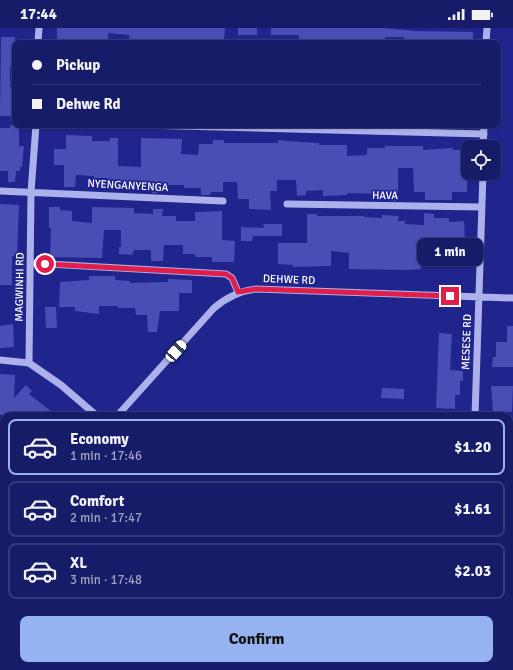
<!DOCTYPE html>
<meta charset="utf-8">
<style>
:root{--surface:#171c69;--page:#242971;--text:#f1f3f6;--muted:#9ea1c0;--line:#363a7d;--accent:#95b2f1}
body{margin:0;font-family:Signika,sans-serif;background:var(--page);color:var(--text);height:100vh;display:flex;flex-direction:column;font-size:15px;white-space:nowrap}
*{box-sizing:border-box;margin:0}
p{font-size:13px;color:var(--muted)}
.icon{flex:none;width:22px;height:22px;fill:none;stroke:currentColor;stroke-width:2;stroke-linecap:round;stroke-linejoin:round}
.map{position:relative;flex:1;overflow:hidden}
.panel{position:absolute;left:0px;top:384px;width:513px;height:258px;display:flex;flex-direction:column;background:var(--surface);border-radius:12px 12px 0 0;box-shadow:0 1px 3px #0004,0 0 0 1px var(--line)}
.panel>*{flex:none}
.banner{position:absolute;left:12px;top:12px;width:489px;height:88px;border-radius:8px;box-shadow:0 1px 3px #0004,0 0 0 1px var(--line);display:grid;align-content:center;height:88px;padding:0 20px;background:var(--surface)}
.tools{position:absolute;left:461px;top:112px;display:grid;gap:8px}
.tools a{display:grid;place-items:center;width:40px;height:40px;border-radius:8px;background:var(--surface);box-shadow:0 1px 3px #0004,0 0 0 1px var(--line);font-size:20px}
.end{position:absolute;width:18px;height:18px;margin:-9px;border:5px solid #e11d48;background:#fff;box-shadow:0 0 0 2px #fff}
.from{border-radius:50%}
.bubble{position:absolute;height:28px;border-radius:8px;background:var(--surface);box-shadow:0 1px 3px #0004,0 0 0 1px var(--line);font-size:13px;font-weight:700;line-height:28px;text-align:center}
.car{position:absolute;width:12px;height:24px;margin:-12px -6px;border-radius:5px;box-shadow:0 0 3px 1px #0007;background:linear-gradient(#fff 24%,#345 0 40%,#fff 0 76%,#345 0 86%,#fff 0)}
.banner b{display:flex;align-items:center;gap:14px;height:38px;font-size:15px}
.banner b+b{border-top:1px solid var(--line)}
.banner i{width:10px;height:10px;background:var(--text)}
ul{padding:7px 0 0;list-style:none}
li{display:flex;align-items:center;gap:12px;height:56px;margin:0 8px 6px;padding:0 12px;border:2px solid var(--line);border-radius:8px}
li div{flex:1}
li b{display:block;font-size:15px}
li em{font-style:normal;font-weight:700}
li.selected{border-color:var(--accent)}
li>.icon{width:36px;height:36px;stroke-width:1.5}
.primary-button{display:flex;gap:8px;margin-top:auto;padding:8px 20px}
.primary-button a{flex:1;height:46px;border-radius:8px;background:var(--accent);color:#111;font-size:16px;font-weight:700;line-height:46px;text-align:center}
.status{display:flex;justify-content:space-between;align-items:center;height:28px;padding:0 20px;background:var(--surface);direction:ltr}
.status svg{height:11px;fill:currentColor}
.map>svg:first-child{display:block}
.building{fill:#484eb4}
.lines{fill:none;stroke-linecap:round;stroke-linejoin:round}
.minor{stroke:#acb1ec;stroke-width:7}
.route{stroke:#e11d48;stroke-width:5}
.labels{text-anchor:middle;stroke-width:3.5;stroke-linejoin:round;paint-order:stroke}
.street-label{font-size:11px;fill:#fff;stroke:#1f258c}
</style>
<div class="status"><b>17:44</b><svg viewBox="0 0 49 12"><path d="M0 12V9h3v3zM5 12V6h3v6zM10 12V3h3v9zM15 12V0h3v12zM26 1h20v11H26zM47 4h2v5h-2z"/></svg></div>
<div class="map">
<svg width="513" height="642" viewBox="0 0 513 642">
<rect width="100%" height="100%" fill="#1f258c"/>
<!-- building -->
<path class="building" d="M57,0h168l-1,12h-11v3h-70v-2h-14v-6l-21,-2v10h-9v-3l-30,1 -12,-1z
M238,0h19v7h-19z
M271,0h112l32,3 58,1v11h-69v-6h-19v6h-86v-8h-28z
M1,9h14v30h-5v20h5v29h-15z
M10,97h9v21h5l-2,21h-2v4h-4l-1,11h-7v-11h-8v-43h10z
M66,107l26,1v5h18v-3h8v28l23,1v-29l41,1 -1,15 17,1 1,-11h14v-4h11v3h54v-3l9,1 32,2v2h28v11l20,-1v-7h18v-2h38v4l30,-2v2h15l-1,42h-15v8h-27v-8h-11l-1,-24h-15v33l-15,-1v-6l-36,-1v2l-24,1v-6l-17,1v4l-9,1 -1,-16h-19v11h-7l1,19 -22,-1v-10h-11l-1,-17h-14v10h-12l-1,3h-9v-7h-17v-3h-21v2h-5v6h-6v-5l-45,-1v-9h-13v-2l-18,-1 -1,12h-11v-22h-10v-16h12z
M0,176l19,1 -2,51h-5v29h-12z
M49,179h11v3l12,1v10l20,2v-16l42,1v5l19,1v-5h10l-1,7h14v5h19v-9l27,-1v29l13,1 -1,21h-22v-5h-17v-3h-12v-9h-19l-1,16h-12v-11h-17l-2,5 -13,-1v-7h2v-17h-17l-2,28 -52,-1 1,-29h-2z
M424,185l10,1v4h15v4l15,-1 1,20h-5v16h-8v10h-12v-4h-19v6l-14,1 -58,-1v-16l-18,-2v15l-38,1v-2l-15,-1v-21h29v-29h10v2h47v1l18,1v-3l17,1 -1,5h7v3l19,1z
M263,196h19v12h-29l-1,5h-11v-14l23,1z
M89,248h26v4l15,1v2l38,-1v-3l24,1v13h-13v18h-19l-3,21h-9l-1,-17h-11l-1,-7h-17v-2h-19v8l-24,-3v-4h-16l1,-25 29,-2z
M45,279h11l1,21h-11z
M13,296l1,23 -14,1v-22z
M507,298h6v41h-21l1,-10h3v-15h11z
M439,305l13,1 -2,36 13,1v10h-3v14h-5v14l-19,-1z
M0,346l15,1 -1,23 12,-13 6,6 -3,3 28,22h-54l-3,-2z
M491,358h22l-1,26 -19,-1z
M382,360l22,1v10l-23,-1z"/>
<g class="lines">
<!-- minor -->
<path class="minor" d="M38,15l1,-15
M486,15l1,-15
M36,97l-5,67 -2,171 32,22 36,31
M141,97l343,9
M483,119l1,-22
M0,163l223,10
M287,176l195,3
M30,235l196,11 6,4 6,14
M0,332l29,3
M117,388l97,-108c13,-11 25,-17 42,-19l257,9
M475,388l8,-243
M0,408l4,3
M0,525l4,-4
M0,609l4,4
M32,638l5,4
M10,642l3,-4
M467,642v-4"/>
</g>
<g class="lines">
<!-- route -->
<path class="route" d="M45,236l181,10 6,4 6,14 18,-3 194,7"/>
</g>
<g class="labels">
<!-- street labels -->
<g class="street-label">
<text transform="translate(128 157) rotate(3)" y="4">NYENGANYENGA</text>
<text transform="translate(385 167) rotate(1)" y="4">HAVA</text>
<text transform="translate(289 251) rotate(2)" y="4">DEHWE RD</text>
<text transform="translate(19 259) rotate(-89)" y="4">MAGWINHI RD</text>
<text transform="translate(466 314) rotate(-88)" y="4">MESESE RD</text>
</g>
</g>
</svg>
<div class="tools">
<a><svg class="icon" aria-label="locate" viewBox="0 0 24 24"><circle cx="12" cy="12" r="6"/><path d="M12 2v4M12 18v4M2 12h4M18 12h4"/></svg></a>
</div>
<i class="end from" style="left:45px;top:236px"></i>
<i class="end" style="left:450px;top:268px"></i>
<div class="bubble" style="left:417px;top:210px;width:66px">1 min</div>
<i class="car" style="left:176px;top:323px;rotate:42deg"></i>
<div class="banner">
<b><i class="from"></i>Pickup</b>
<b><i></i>Dehwe Rd</b>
</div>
<section class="panel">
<ul>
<li class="selected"><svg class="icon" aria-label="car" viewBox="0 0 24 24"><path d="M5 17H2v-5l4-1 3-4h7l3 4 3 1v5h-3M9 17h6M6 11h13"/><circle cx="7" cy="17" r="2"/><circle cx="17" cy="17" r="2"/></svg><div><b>Economy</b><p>1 min · 17:46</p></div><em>$1.20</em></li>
<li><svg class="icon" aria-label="car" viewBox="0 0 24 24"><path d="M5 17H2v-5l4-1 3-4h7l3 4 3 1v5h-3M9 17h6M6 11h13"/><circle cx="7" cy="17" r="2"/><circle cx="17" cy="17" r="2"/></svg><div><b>Comfort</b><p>2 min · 17:47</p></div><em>$1.61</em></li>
<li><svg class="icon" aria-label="car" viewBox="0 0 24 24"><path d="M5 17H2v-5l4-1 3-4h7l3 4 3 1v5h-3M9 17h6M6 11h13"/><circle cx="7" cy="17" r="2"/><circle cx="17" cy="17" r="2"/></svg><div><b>XL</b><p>3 min · 17:48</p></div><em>$2.03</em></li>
</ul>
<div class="primary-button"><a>Confirm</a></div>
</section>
</div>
